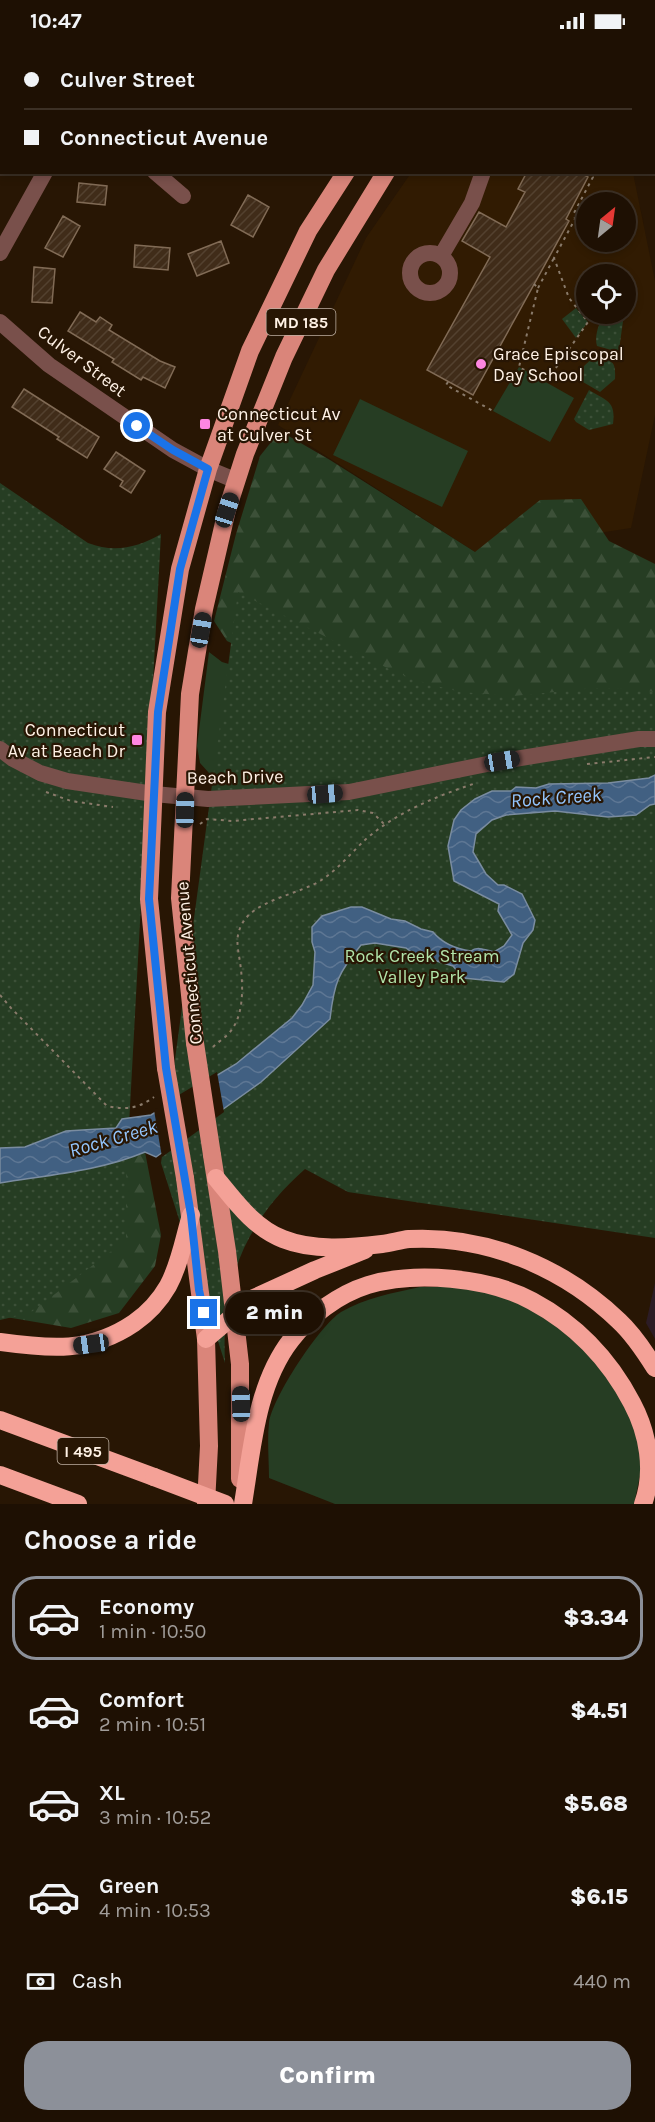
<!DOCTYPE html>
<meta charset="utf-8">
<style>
:root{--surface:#1e1003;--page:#26190d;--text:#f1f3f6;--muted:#a19d9a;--line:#3c3025;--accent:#8c9099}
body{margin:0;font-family:Karla,sans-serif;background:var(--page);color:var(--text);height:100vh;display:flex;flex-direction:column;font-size:22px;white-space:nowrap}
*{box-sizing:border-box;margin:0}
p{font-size:20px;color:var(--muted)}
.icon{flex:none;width:33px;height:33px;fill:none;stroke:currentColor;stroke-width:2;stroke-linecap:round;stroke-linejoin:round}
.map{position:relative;height:1462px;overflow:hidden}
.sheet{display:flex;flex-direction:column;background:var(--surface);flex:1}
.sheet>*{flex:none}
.hud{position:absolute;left:0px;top:0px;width:656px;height:132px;box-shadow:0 3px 9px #0003,0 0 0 2px var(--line);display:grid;align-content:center;height:132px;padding:0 24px;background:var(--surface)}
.needle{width:39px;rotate:29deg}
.fabs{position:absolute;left:576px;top:150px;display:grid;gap:12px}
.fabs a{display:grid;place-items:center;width:60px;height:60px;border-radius:50%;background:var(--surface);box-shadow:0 3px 9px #0003,0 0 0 2px var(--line);font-size:30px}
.end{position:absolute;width:27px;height:27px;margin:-14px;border:8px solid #1a73e8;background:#fff;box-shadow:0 0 0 3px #fff}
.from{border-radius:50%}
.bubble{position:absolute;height:42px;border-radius:21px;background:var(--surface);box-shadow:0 3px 9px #0003,0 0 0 2px var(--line);font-size:20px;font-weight:800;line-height:42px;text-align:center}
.car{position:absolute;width:18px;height:36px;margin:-18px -9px;border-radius:8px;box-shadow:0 0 4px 2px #0007;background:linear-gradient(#222 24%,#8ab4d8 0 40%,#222 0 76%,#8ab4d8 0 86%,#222 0)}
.hud b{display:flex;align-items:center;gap:21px;height:57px;font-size:22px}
.hud b+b{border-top:2px solid var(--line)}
.hud i{width:15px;height:15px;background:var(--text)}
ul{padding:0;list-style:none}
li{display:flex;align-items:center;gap:18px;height:84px;margin:0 12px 9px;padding:0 12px;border:3px solid transparent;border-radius:24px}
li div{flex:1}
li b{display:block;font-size:22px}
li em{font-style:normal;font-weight:800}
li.current{border-color:var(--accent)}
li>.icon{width:54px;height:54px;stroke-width:1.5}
h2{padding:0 24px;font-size:27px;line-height:72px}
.pay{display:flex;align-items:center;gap:15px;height:66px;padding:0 24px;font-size:22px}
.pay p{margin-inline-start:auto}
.button{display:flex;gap:12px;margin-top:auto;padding:12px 24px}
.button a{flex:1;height:69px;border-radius:24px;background:var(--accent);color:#fff;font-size:24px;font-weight:800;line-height:69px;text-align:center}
.status{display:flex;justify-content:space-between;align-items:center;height:42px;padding:0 30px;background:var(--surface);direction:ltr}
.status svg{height:16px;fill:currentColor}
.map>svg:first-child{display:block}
.industrial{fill:#2c1c25}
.built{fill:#311b02;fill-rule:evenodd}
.grass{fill:#263d23}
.forest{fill:url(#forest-firs)}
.park{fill:url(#park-dots)}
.water{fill:url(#water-waves);stroke:#7a8ca0;stroke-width:1.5}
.pier{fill:#281604}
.building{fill:url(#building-hatch);stroke:#816b56;stroke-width:1.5}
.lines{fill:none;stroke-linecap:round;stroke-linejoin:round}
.path{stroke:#8a7b6b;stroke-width:2;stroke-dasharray:3 4.5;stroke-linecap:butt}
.minor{stroke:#79504b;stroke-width:16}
.major{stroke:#da857a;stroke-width:18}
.highway{stroke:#f4a197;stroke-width:18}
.major-bridge{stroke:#da857a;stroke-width:18}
.highway-bridge{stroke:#f4a197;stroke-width:18}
.route{stroke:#1a73e8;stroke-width:8}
.poi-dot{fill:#fd86e1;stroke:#281604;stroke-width:2}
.labels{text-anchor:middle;stroke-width:4.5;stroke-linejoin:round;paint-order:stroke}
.shield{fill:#281604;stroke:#beb0a2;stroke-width:1.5}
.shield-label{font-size:16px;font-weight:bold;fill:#fff2e6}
.poi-label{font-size:18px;fill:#fff2e6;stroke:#281604;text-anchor:start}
.street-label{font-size:18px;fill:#fff2e6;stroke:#281604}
.park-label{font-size:18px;fill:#b2e5aa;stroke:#281604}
.water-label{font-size:20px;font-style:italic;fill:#93c5fd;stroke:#281604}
</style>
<div class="status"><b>10:47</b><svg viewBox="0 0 49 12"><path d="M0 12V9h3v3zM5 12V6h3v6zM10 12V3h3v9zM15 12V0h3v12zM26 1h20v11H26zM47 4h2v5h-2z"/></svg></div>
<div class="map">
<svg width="655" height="1462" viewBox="0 0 655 1462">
<defs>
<pattern id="forest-firs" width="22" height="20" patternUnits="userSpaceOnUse" patternTransform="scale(1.5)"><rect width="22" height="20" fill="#263d23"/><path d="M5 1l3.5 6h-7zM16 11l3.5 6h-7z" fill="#3c5038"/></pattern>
<pattern id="park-dots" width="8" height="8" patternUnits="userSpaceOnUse" patternTransform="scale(1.5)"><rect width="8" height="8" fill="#263d23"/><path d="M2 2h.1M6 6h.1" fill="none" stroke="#3c5038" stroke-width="1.8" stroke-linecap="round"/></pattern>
<pattern id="water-waves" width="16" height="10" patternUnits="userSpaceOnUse" patternTransform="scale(1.5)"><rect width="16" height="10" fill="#416082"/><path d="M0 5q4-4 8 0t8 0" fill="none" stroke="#5e7794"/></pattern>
<pattern id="building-hatch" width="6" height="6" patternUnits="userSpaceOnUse" patternTransform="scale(1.5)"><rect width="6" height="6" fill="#402c19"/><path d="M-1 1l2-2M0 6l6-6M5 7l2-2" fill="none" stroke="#53412f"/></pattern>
</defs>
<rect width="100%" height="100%" fill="#281604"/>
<!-- industrial -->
<path class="industrial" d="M655,1241v56l-9,-16z"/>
<!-- built -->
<path class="built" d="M507,0h148l-1,38v-36h-148z
M411,131h222l22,108v134l-24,113 -156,24 -197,-127 88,-187zM586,160h40v40h-40zM586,232h40v40h-40z"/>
<!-- grass -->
<path class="grass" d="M519,325l55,31 -24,44 -57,-31z
M360,357l108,52 -26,56 -109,-52z
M209,610l13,10 45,13 73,106 -131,-8 -9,-10 -3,-17z
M420,1245h52l51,14 45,29 40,43 28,51 6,42 -8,38h-299l-66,-26c0,-18 -2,-37 0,-55 3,-25 51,-98 72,-111 24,-14 52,-19 79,-25z"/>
<!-- forest -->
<path class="forest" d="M280,389l50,29 145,92 65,-52 41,-1 28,42 46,23v161l-384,-63 -44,-21 -13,-20 22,-87 24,-78z
M145,1110l16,83 -6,31 -36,47 -48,15 -71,-12 67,-144 60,-13z"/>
<!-- park -->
<path class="park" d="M576,266l12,14 -12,16 -14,-19z
M606,272h18l-5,36 -4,1 -18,-5c-3,-9 2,-26 9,-32z
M595,314c17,6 21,3 20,23l-15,13 -17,-10 1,-16z
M589,348c18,11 27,11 24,34l-24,6 -13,-8 -2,-3z
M0,441l88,60c26,10 49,5 73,-9l-35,647v59l-96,73 -30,7z
M238,550l157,80 33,12 33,8 52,4 83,-8 36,1 23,3v546l-307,-46 -43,-23c-61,54 -84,113 -80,194l-64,-200z"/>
<!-- water -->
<path class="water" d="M655,733v29l-5,1 -14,10 -28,2 -53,-6 -49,4 -14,5 -16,14 -3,18 13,22 12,11h6l18,9 13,26 -2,10 -10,13 -9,31 -10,8 -41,-4 -10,-12 -39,-12 -8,-6 -31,-5 -14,2c-23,28 -27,38 -31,74l-69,63 -105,75 -11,-5c-45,19 -97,23 -145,31v-35l25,-1 41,-16 50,-3 6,-9 29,-4 85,-51 56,-46 10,-13 11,-20 2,-33 -3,-10v-15l10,-11 29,-9h11l29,12 14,2 16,8 12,3c9,11 24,17 38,19 6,-5 15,-1 23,1l10,-6 8,-11 -14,-24 1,-7 -45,-23 -6,-35 6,-26 7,-10 14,-11 17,-8h19l5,-4 20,1 13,-4 59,-1 41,-5z"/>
<!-- pier -->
<path class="pier" d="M217,1030l7,40 -62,45 -8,-47z"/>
<!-- building -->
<path class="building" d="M527,130h53l8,5 -22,42 3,2 -96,174 -46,-25 63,-113 -28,-16 17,-29 27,15 19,-35 -7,-3z
M79,141l28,3 -2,19 -28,-3z
M248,153l21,12 -16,30 -22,-12z
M63,174l17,10 -17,31 -18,-9z
M221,199l8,22 -32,13 -9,-22z
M135,203l35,3 -2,22 -34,-3z
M34,225l21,2 -3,34 -20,-1z
M80,270l16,10 4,-5 12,8 -3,5 51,31 15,6 -10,21 -22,-11 -2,3 -29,-18 2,-3 -46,-28z
M24,347l75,48 -12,21 -30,-19 2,-2 -47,-30z
M116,410l29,19 -14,22 -11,-7 3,-5 -19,-12z"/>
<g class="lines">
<!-- path -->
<path class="path" d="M534,242l4,4 -19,79 27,15 42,-60 -19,-24 -15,-40 21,-39 -1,-6 19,-36 -6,-5
M538,246l16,-30
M448,340l-2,3 47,26
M587,722l68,-7
M46,750l25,9 42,6
M200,782l7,-5 25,2 126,-11 15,3 12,12
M0,953l11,13 96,98c18,4 31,3 47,-9
M213,1005c5,-5 12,-9 17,-15 15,-18 13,-49 10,-70 -2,-13 -5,-24 1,-36 12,-27 59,-31 82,-47 16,-11 29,-27 43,-40 31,-27 71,-43 110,-56"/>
<!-- minor -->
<path class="minor" d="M116,2l1,-2
M586,2l1,-2
M155,130l28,24
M410 231a20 20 0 1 1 40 0a20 20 0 1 1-40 0Z
M0,211l45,-81
M441,214l31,-53 11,-31
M0,280l49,43 124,85 35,19 29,12
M0,707l13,10 27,14 27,8 87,13 54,5 141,-7 153,-31 137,-22h16"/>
<!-- major -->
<path class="major" d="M441,2l1,-2
M482,2l1,-2
M195,1001l-15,-145 10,-204 14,-85 23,-99 18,-56 39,-97 42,-87 60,-98
M166,1026l-17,-169 8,-187 23,-143 28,-100 42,-118 58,-120 38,-59
M212,1113l15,96 13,113v115
M185,1136l21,161 3,107 -3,58"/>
<!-- highway -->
<path class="highway" d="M216,1136c19,23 38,50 67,61 30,12 67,9 99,5 9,-1 18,-4 27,-5 77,-4 154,28 210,82 14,13 26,31 36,47
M206,1297l48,-41 61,-28 50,-20
M0,1300c50,7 90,11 134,-19 13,-9 26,-23 34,-37 12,-22 16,-48 23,-71
M0,1378l154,57
M0,1433l78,29
M243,1462c9,-54 13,-119 48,-164 18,-24 48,-46 77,-55 47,-14 120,-8 164,16 43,23 77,58 100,102 16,30 23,68 11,101"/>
<!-- major-bridge -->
<path class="major-bridge" d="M195,1001l17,112
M166,1026l19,110"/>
<!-- highway-bridge -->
<path class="highway-bridge" d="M154,1435l71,27"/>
</g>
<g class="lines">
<!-- route -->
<path class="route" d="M137,384l36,24 35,19 -28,100 -22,143 -9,187 17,169 25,147 8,75 5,23"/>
</g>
<!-- markers -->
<g class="poi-dot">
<circle cx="481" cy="322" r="6"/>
<rect x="199" y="376" width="12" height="12" rx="3"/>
<rect x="131" y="692" width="12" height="12" rx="3"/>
</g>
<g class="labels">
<!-- shield labels -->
<g class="shield">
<rect x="266.5" y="267" width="69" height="26" rx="4.5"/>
<rect x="57.5" y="1396" width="51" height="26" rx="4.5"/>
</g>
<g class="shield-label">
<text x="301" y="286">MD 185</text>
<text x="83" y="1415">I 495</text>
</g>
<!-- poi labels -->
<g class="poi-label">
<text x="493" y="318">Grace Episcopal<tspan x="493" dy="21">Day School</tspan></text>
<text x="217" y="378">Connecticut Av<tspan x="217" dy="21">at Culver St</tspan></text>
<text x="125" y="694" text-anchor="end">Connecticut<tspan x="125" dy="21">Av at Beach Dr</tspan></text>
</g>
<!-- street labels -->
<g class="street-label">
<text transform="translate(82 319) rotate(37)" y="6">Culver Street</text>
<text transform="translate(235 735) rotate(-1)" y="6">Beach Drive</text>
<text transform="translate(189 921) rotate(-95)" y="6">Connecticut Avenue</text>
</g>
<!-- park labels -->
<g class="park-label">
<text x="422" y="920">Rock Creek Stream<tspan x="422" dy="21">Valley Park</tspan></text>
</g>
<!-- water labels -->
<g class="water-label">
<text transform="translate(556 755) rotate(-4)" y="7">Rock Creek</text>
<text transform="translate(113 1096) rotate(-16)" y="7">Rock Creek</text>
</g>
</g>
</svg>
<div class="fabs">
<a><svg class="needle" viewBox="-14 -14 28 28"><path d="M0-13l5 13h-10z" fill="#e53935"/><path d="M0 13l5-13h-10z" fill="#a19d9a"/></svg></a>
<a><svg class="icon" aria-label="locate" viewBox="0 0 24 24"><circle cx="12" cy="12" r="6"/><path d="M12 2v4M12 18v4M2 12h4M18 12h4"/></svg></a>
</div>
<i class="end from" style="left:137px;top:384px"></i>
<i class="end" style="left:204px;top:1271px"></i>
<div class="bubble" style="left:225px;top:1250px;width:99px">2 min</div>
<i class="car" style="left:227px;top:468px;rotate:18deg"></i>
<i class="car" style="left:201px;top:588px;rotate:10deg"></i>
<i class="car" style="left:502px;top:719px;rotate:80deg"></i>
<i class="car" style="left:325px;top:752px;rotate:85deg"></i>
<i class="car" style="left:185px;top:768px;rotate:1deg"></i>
<i class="car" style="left:91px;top:1302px;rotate:262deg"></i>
<i class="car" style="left:241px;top:1362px;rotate:359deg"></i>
<div class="hud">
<b><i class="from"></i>Culver Street</b>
<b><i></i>Connecticut Avenue</b>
</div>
</div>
<section class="sheet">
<h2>Choose a ride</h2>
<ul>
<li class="current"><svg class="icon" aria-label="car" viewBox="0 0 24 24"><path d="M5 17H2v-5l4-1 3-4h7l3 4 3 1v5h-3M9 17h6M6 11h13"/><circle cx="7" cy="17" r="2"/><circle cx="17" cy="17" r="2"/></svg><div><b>Economy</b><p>1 min · 10:50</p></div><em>$3.34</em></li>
<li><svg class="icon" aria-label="car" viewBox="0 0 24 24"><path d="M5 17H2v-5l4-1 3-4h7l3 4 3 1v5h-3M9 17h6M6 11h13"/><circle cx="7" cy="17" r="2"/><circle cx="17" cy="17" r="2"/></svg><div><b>Comfort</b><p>2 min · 10:51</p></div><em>$4.51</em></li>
<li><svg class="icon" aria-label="car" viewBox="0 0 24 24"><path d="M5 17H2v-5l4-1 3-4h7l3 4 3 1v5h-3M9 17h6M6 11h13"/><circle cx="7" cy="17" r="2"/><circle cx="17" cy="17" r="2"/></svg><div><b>XL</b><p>3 min · 10:52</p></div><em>$5.68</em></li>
<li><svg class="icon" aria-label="car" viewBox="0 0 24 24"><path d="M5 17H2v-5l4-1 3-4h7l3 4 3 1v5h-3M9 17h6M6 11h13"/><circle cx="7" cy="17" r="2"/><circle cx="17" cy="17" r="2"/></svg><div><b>Green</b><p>4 min · 10:53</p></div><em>$6.15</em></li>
</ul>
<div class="pay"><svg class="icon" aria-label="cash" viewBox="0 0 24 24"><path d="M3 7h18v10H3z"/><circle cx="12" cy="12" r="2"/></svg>Cash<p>440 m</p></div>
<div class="button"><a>Confirm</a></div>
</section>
